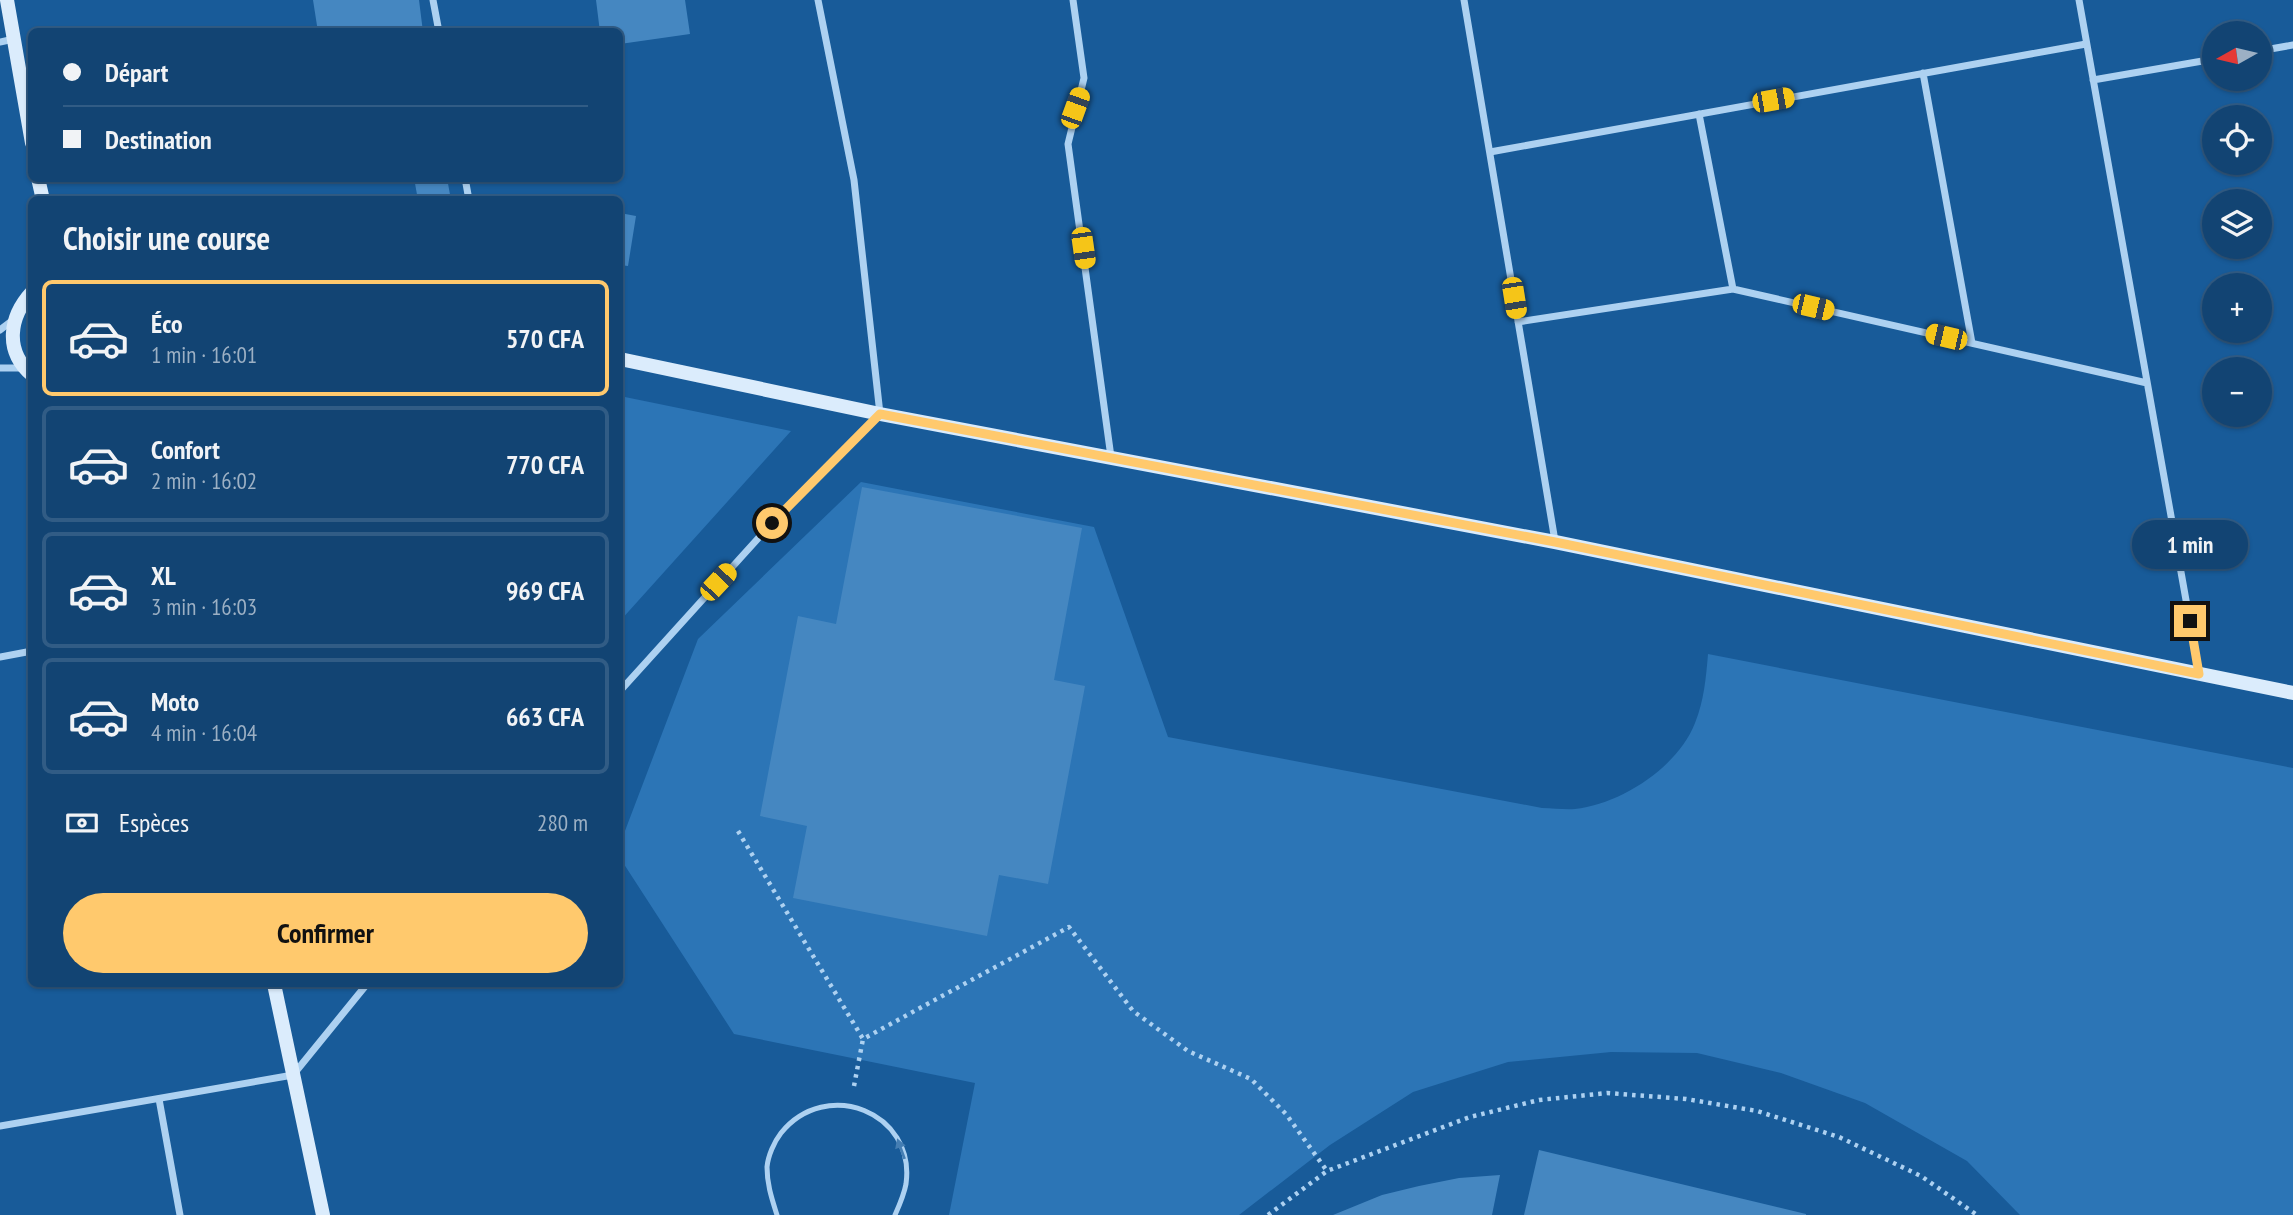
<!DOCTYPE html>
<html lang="fr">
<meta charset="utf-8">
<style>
:root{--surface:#124473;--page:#1b4b78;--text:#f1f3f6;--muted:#9cb0c4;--line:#315c85;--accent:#ffc96d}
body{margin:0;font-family:"PT Sans Narrow",sans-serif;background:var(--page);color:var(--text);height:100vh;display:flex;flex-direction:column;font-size:26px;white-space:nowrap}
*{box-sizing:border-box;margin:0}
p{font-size:23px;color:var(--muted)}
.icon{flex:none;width:38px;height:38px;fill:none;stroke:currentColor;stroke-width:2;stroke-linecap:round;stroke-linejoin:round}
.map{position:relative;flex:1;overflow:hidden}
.panel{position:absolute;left:28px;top:196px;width:595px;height:791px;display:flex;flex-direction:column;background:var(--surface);border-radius:10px;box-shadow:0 2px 5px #0004,0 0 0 2px var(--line)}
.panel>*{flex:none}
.banner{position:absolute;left:28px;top:28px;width:595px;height:154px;border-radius:10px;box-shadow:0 2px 5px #0004,0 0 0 2px var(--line);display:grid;align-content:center;height:154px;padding:0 35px;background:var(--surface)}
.needle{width:46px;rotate:262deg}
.controls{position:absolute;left:2202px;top:21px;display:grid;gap:14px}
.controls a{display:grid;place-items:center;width:70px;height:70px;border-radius:50%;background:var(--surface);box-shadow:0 2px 5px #0004,0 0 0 2px var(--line);font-size:35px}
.end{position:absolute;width:32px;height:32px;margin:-16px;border:9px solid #ffc96d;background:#111;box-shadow:0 0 0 4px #111}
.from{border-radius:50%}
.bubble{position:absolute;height:49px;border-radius:24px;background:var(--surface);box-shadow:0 2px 5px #0004,0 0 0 2px var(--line);font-size:23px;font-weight:600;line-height:49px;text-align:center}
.car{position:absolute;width:21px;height:42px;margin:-21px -10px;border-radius:9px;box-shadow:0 0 5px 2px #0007;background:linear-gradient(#f5c518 24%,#345 0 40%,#f5c518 0 76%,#345 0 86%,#f5c518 0)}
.banner b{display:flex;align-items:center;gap:24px;height:66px;font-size:26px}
.banner b+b{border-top:2px solid var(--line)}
.banner i{width:18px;height:18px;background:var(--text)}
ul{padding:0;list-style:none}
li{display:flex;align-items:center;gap:21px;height:116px;margin:0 14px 10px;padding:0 21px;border:4px solid var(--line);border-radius:10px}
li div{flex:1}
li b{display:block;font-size:26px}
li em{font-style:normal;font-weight:600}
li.selected{border-color:var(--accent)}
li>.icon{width:63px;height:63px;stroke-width:1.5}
h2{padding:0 35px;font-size:32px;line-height:84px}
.pay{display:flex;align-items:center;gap:18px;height:77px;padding:0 35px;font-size:26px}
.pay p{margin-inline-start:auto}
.cta{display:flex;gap:14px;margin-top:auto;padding:14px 35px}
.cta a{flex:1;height:80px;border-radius:42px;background:var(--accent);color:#111;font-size:28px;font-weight:600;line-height:80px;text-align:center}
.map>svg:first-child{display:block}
.green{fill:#2c75b6}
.building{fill:#4587c1}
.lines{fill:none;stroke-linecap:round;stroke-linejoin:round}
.path{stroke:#add1f1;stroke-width:4.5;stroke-dasharray:3.5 5;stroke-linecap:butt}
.lane{stroke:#add1f1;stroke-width:5}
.street{stroke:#add1f1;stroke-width:7}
.secondary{stroke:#dbecfc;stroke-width:14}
.oneway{fill:#457eb3}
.route{stroke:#ffc96d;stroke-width:9}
</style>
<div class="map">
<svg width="2293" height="1215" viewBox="0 0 2293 1215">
<rect width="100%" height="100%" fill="#185b99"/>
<!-- green -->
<path class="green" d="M620,396l171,35 -171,190z
M861,482l233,45 74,210 374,71c11,0 23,2 33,1 46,-5 103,-42 120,-86 9,-22 11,-45 13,-69l585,114v447h-273l-53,-54 -102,-58 -84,-30 -84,-20 -86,-1 -103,10 -95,30 -83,53 -91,70h-290l26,-132 -241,-49 -114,-176v-14l78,-205z"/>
<!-- building -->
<path class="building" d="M313,0h106l4,32h-105z
M596,0h89l5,34 -70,10v-12h-20z
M414,178h33l4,22h-33z
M620,213l16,3 -8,50 -8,-1z
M862,487l220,41 -28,152 31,6 -37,198 -49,-9 -12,61 -194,-38 14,-72 -47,-10 38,-200 38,8z
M1539,1150l267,64v1h-282z
M1500,1175l-8,40h-159l49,-20 37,-9 40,-8z"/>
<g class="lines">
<!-- path -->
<path class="path" d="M738,831l125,208 206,-112 64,84 55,40 63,28 35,35 41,57
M854,1086l9,-47
M1268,1215l59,-44 143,-54 69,-17 68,-7 79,6 71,12 82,26 82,39 56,39"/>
<!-- lane -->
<path class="lane" d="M777,1215c-5,-16 -10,-30 -10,-48 1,-11 7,-25 14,-34 45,-56 135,-21 125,51 -2,11 -7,22 -11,31"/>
<!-- street -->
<path class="street" d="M433,0l6,32
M1073,0l11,78 -16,66 43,313
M1464,0l91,541
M2079,0l120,673
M0,42l14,-3
M2259,51l34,-6
M1923,73l49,270
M2093,80l121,-21
M1699,114l34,175
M1490,152l596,-108
M465,178l4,22
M1518,322l215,-33 414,94
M0,330l13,-10
M0,368h24
M0,657l32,-6
M620,691l152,-168 108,-109 -26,-234 -36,-180
M159,1099l21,116
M0,1126l293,-51 74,-91"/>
<!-- secondary -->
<path class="secondary" d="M7,0l25,143
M38,178l5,22
M32,292c-23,25 -28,59 0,83
M620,359l260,55 675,128 738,151
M274,984l49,231"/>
</g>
<!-- one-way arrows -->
<defs><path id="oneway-solid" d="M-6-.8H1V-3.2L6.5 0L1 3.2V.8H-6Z" transform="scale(1.75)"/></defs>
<use class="oneway" href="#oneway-solid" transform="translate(901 1149) rotate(-110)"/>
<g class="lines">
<!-- route -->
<path class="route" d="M772,523l108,-109 675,128 644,132 -9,-53"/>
</g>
</svg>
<div class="controls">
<a><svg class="needle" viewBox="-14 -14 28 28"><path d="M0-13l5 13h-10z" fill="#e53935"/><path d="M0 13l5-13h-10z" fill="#9cb0c4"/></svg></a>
<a><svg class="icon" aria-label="locate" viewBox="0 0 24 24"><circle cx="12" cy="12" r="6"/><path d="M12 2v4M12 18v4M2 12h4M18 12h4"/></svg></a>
<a><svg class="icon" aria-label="layers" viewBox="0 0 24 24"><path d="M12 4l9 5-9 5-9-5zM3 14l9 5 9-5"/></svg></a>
<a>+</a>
<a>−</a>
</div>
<i class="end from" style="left:772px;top:523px"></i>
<i class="end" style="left:2190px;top:621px"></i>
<div class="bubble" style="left:2132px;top:520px;width:116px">1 min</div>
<i class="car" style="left:1773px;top:100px;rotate:80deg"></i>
<i class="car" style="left:1075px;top:108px;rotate:20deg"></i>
<i class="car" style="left:1083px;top:248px;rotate:172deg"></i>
<i class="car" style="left:1514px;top:298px;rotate:171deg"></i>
<i class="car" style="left:1813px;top:307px;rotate:103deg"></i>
<i class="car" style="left:1946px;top:337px;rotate:283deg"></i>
<i class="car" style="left:718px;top:582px;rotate:43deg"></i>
<div class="banner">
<b><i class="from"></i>Départ</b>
<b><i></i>Destination</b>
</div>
<section class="panel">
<h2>Choisir une course</h2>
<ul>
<li class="selected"><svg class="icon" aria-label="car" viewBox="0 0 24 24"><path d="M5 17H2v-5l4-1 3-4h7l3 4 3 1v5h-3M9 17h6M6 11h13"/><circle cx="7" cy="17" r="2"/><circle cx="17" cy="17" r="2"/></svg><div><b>Éco</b><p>1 min · 16:01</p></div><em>570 CFA</em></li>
<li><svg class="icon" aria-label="car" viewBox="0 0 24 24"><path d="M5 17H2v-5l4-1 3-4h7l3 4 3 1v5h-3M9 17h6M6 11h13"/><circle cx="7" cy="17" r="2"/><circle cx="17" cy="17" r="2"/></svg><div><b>Confort</b><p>2 min · 16:02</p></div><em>770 CFA</em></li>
<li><svg class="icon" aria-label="car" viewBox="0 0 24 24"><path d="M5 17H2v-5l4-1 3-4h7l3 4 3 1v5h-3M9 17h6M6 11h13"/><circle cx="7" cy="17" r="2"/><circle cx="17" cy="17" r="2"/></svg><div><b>XL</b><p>3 min · 16:03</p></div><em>969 CFA</em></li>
<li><svg class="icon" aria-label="car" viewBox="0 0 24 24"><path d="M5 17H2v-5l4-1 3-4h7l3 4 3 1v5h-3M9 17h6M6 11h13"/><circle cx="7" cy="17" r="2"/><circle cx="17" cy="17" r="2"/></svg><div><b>Moto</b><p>4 min · 16:04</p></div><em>663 CFA</em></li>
</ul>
<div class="pay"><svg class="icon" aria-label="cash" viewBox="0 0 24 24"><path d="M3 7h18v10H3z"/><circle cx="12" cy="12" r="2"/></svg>Espèces<p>280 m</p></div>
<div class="cta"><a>Confirmer</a></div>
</section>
</div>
